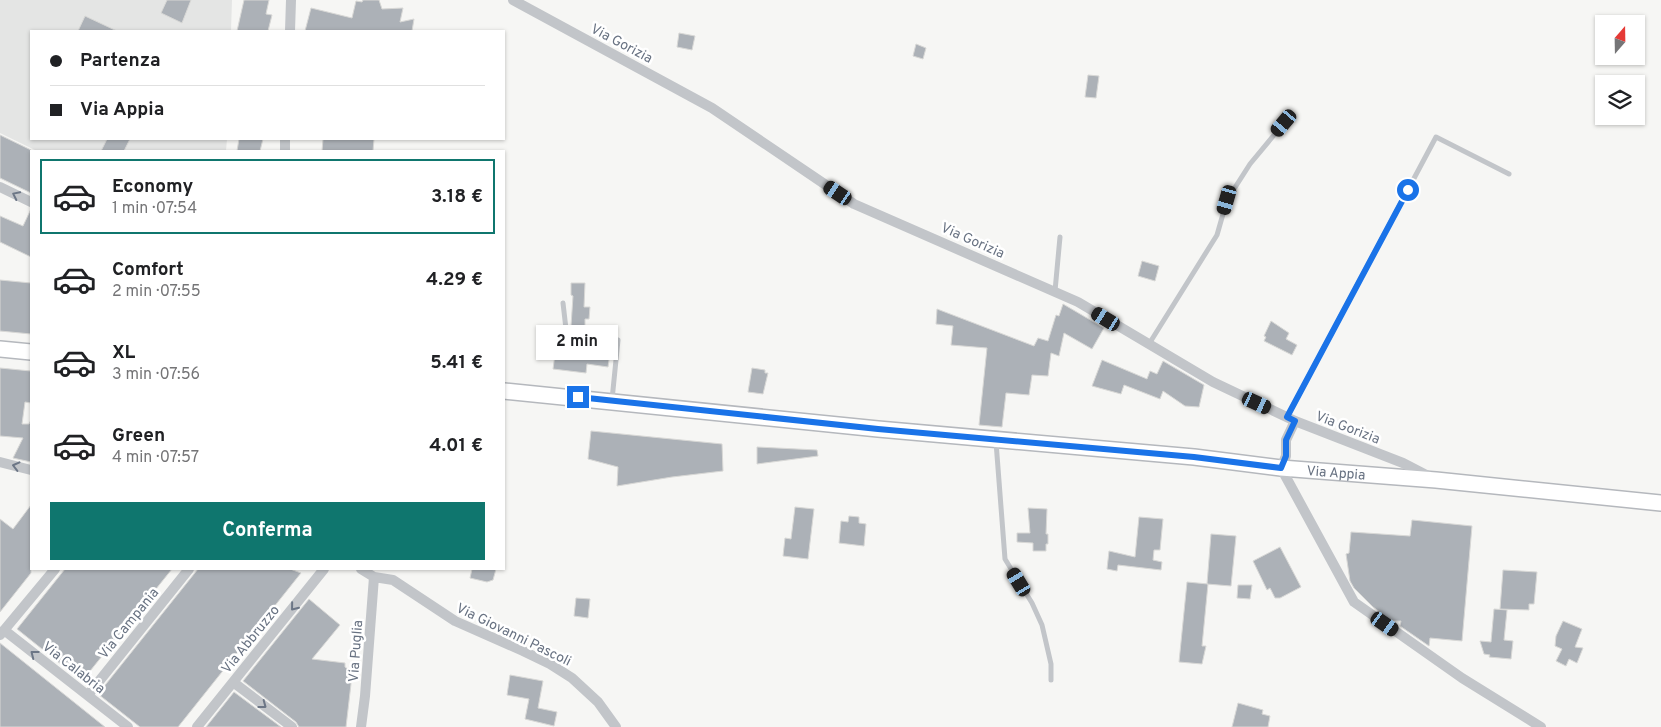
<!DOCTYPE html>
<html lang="it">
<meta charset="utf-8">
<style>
:root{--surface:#fff;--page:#f6f6f6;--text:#202124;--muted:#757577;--line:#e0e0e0;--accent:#0f766e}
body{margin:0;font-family:Overpass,sans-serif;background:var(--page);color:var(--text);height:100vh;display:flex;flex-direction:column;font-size:19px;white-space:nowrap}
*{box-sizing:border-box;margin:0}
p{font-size:16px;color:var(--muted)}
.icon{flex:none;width:28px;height:28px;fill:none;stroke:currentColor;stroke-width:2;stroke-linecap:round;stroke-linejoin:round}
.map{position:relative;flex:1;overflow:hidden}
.side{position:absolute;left:30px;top:150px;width:475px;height:420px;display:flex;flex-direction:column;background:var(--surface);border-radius:0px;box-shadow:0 1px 4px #0004}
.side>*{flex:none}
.hud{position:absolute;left:30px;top:30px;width:475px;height:110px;border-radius:0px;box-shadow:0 1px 4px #0004;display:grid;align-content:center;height:110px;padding:0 20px;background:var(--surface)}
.needle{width:32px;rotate:20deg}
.tools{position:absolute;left:1595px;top:15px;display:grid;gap:10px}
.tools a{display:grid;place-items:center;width:50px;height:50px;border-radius:0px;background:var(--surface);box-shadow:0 1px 4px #0004;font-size:25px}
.end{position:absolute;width:22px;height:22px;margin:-11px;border:6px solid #1a73e8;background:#fff;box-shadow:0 0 0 2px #fff}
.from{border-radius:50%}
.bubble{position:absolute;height:35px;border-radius:0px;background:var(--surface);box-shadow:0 1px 4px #0004;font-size:16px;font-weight:700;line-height:35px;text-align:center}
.car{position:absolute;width:15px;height:30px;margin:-15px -8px;border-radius:6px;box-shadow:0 0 4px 1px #0007;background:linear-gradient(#222 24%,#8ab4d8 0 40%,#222 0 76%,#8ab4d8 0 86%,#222 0)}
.hud b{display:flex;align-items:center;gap:18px;height:48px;font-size:19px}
.hud b+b{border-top:1px solid var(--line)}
.hud i{width:12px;height:12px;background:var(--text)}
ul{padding:9px 0 0;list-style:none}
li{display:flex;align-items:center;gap:15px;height:75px;margin:0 10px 8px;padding:0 10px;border:2px solid transparent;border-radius:0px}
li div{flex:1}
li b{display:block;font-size:19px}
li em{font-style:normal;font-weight:700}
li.on{border-color:var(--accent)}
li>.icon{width:45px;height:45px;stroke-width:1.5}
.cta{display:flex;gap:10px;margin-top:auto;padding:10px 20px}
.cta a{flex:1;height:58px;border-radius:0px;background:var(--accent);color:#fff;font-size:20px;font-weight:700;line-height:58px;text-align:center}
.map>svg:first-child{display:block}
.built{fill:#e4e5e4}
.building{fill:#acb1b7;stroke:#d8d8d6}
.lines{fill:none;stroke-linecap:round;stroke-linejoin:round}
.secondary-casing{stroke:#b5b8bd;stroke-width:18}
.lane{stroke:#c2c5c9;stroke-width:5}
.street{stroke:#c2c5c9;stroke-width:10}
.secondary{stroke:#fff;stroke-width:15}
.oneway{stroke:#6c7686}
.route{stroke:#1a73e8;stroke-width:6}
.labels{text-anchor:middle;stroke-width:5;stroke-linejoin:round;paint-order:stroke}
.street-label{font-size:14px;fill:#687282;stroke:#fff}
</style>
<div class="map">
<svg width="1661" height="727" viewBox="0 0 1661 727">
<rect width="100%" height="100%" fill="#f6f6f4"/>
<!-- built -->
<path class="built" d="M0,0h232l-1,31h-200v108h196l-1,12h-189l-37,-18z"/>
<!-- building -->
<path class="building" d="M167,0h24l-9,23 -21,-10z
M244,0h25l-3,14 6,1 -4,16h-31z
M363,0h16l3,9 21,-1 -3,14 14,-3 -2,12h-107l6,-23 41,10 4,-17 6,1z
M85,16l32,15h-39z
M679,33l16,3 -3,14 -15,-3z
M916,44l10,4 -3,11 -10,-3z
M1088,75l11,1 -3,22 -11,-1z
M0,135l31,15v43l-31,-15z
M107,139h23l-6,12h-23z
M239,139h24l-3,12h-23z
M323,139h51l-1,12h-51z
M31,209v48l-31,-15v-26l23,10z
M1142,261l17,5 -4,15 -17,-5z
M0,280l31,3v51l-31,-3z
M571,283h14l-1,24h6l-1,12h-4v9l-14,-2 2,-30 -2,-1z
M1063,304l41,24 -12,21 -28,-16 -5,23 -8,-3 -3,23 -16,-1 -3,20 -23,-2 -4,34 -23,-2 8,-77 -36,-3 2,-19 -17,-2 1,-15 97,37 4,-8 10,3 8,-26 3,1z
M1271,321l18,12 -3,6 11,6 -5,10 -28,-14 2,-4 -2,-1z
M570,334l14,3 -1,6 28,3 -3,21 -21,-3 -1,9 -33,-4 4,-30 13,2z
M1102,360l45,19 3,-8 7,3 6,-13 41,24 -5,22 -14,-1 -22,-15 -3,8 -36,-14 -3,9 -29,-8z
M0,368l31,3v32l-6,-1 -3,22h7l2,-4v42l-18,-4 10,-20 -23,-2z
M752,368l13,2v3h3l-5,21 -15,-2z
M591,431l131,13 1,27 -51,6 -55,9 1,-19 -30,-8z
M757,447l60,3 1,6 -61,8z
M31,505v68l-31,39v-93l13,10z
M795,507l19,2 -6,50 -25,-3 2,-18 6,1z
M1028,508l19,1 -1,25h2v10h-2v7h-13v-8l-16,-1v-9h13z
M849,516l10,1v6l7,1 -2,22 -25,-3 2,-22 7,1z
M1139,517l24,2 -3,31h-6l-1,10 9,2 -1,8 -43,-5 -1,6 -10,-2 2,-18 26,6z
M1412,520l60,6 -10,115 -32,-3 -1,8 -29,-20 1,-5h-9l-19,-14 -19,-19 -4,-7 -4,-27 3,-1 2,-21 59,4z
M1211,534l25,2 -5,50 -24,-2z
M1280,547l21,40 -21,11h-5l-5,-10 -3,2 -14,-29z
M65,569h107l-90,112 -65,-52z
M198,569h92l11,4 -123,154h-38l-42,-33z
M472,569h24l-3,11 -6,2 -17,-4z
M1503,570l34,2 -3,32h-5v6l-29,-1z
M1187,582l21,2 -6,62h4l-4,18 -23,-2z
M1238,585h14l-2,14 -13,-1z
M576,598l14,1 -2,19 -14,-2z
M309,599l31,26 -28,34 33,4v4l4,3 2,14 -5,43h-47l-3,-5 -53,-41z
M1494,609l13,1 -3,30 9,1 -2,18 -22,-2 1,-2 -6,-1 -4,-13 11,1z
M1563,621l19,8 -7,18 8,1 -6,15 -8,-4 -3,7 -10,-5 6,-12 -7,-3 1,-10z
M0,643l105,84h-105z
M510,675l33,6 -5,27 19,4 -3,14 -29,-7 4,-20 -22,-4z
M234,692l47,35h-75z
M1238,703l25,7 -1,4 8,2 -2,11h-36z"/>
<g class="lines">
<defs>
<g id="secondary">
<path d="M0,349l31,3"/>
<path id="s1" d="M504,391l374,38 316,28 87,11 155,12 225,23"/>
</g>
</defs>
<!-- secondary casing -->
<use href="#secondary" class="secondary-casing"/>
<!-- lane -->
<path class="lane" d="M1055,291l5,-54
M563,303l3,26 52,11 -6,60
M1149,344l68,-109 10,-35 23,-36 34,-41
M1287,417l149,-280 73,37
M996,442l9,117 27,44 10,22 9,39v16"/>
<!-- street -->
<path class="street" d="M513,0l199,108 142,96 224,98 135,80 82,39 108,42 27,14
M290,31l1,-31
M285,151v-12
M0,187l31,15
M1295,421l-9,19v16l-5,12 73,134 108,76 79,49
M0,462l31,8
M361,569l13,8 19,3 62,41 68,30 27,13 22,14 26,24 18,25
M4,630l124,97
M0,635l55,-66
M233,682l59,45
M88,695l101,-126
M197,727l127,-158
M361,727l4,-31 9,-119"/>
<!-- secondary -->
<use href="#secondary" class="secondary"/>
</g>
<!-- one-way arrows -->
<defs><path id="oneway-chevron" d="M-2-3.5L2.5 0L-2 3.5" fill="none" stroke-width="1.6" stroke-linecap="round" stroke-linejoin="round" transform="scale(1.25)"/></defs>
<g class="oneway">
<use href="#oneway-chevron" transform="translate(16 195) rotate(-154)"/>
<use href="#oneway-chevron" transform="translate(16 466) rotate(-166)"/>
<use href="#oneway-chevron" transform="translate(294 607) rotate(129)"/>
<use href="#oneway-chevron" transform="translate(34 654) rotate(-142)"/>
<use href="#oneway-chevron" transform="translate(263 705) rotate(37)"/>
</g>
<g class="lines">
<!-- route -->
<path class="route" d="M578,397l300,32 316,28 87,11 5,-12v-16l9,-19 -8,-4 121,-227"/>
</g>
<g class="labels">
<!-- street labels -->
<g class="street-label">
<text transform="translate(622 43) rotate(28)" y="5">Via Gorizia</text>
<text transform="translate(973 240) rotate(24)" y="5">Via Gorizia</text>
<text transform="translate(1348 427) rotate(21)" y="5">Via Gorizia</text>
<text dy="5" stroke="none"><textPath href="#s1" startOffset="836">Via Appia</textPath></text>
<text transform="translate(128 623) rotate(-51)" y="5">Via Campania</text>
<text transform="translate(514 634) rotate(26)" y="5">Via Giovanni Pascoli</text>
<text transform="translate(250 639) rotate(-51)" y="5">Via Abbruzzo</text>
<text transform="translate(355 651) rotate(-86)" y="5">Via Puglia</text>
<text transform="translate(74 667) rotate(38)" y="5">Via Calabria</text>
</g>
</g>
</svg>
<div class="tools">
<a><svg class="needle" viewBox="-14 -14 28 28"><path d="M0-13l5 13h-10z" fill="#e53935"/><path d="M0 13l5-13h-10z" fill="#757577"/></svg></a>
<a><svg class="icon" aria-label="layers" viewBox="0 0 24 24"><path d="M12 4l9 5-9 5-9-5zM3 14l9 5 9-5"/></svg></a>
</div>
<i class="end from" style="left:1408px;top:190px"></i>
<i class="end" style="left:578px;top:397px"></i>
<div class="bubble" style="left:536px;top:325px;width:82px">2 min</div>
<i class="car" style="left:1284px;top:123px;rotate:220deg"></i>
<i class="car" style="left:838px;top:193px;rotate:304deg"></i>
<i class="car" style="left:1227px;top:200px;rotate:196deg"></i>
<i class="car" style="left:1106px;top:319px;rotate:301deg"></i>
<i class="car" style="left:1257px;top:403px;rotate:115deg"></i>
<i class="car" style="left:1019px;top:582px;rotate:329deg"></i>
<i class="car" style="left:1385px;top:624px;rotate:125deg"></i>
<div class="hud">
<b><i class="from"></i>Partenza</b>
<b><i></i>Via Appia</b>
</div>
<section class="side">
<ul>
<li class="on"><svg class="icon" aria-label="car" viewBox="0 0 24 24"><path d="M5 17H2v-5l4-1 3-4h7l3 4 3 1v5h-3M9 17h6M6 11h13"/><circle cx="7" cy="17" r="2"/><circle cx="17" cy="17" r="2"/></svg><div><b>Economy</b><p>1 min · 07:54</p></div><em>3.18 €</em></li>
<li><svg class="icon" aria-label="car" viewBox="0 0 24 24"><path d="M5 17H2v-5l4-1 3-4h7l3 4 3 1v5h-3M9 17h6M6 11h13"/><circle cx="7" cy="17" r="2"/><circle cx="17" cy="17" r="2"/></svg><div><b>Comfort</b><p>2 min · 07:55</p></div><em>4.29 €</em></li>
<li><svg class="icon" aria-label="car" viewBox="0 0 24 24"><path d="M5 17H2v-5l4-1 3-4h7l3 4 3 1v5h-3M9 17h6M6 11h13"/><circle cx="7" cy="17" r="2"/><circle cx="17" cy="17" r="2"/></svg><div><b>XL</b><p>3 min · 07:56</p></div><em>5.41 €</em></li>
<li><svg class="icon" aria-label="car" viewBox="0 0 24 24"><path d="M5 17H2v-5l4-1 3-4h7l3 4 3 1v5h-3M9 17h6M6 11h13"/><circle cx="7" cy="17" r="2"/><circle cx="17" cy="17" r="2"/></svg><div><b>Green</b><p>4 min · 07:57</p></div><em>4.01 €</em></li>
</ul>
<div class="cta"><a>Conferma</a></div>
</section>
</div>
